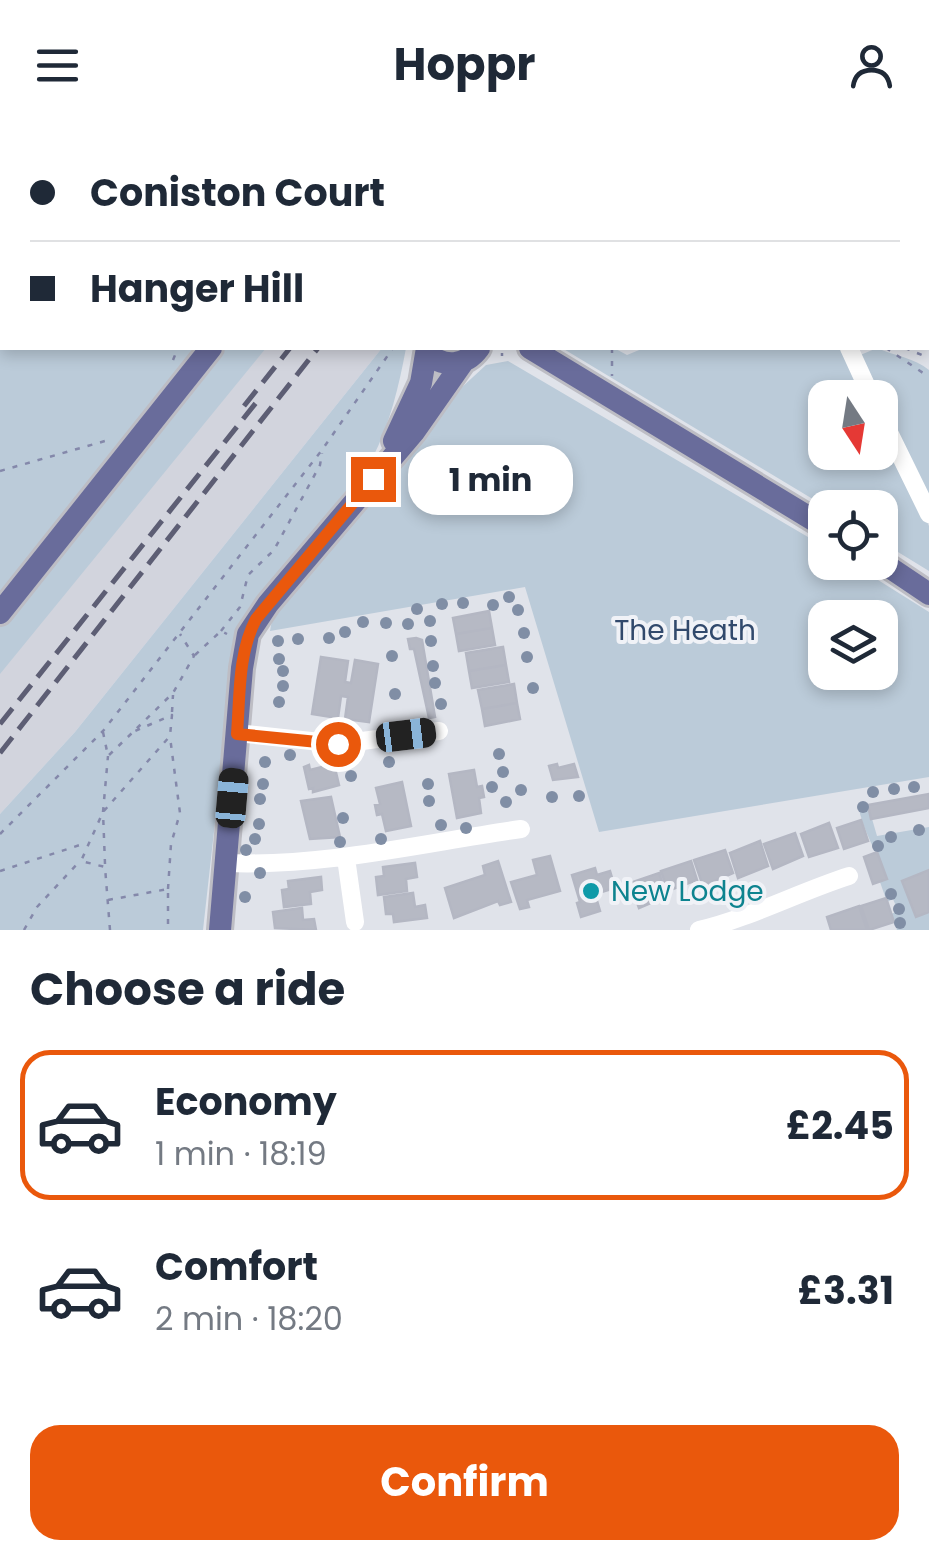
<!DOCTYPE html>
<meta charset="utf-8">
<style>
:root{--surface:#fff;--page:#f6f6f7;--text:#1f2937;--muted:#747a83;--line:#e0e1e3;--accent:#ea580c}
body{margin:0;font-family:Poppins,sans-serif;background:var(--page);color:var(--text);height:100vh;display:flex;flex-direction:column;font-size:38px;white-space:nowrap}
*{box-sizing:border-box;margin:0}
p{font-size:32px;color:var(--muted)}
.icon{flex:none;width:55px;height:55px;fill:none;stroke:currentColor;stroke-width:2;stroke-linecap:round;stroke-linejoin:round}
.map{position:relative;height:800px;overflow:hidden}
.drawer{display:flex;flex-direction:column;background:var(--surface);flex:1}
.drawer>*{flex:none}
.banner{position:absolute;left:0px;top:0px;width:930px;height:220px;box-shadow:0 5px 15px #0003;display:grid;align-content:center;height:220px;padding:0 30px;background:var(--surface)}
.needle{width:65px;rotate:168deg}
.controls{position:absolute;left:808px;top:250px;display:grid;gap:20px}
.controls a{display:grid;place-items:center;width:90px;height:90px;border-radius:20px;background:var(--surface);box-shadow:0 5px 15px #0003;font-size:50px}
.end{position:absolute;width:45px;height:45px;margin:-22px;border:12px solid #ea580c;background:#fff;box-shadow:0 0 0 5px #fff}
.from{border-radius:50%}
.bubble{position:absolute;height:70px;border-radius:30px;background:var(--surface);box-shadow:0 5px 15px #0003;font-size:32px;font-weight:700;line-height:70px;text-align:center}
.car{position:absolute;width:30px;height:60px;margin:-30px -15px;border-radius:12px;box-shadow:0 0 8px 2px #0007;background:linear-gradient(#222 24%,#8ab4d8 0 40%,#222 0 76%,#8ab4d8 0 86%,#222 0)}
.banner b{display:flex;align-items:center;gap:35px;height:95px;font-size:38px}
.banner b+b{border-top:2px solid var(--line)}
.banner i{width:25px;height:25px;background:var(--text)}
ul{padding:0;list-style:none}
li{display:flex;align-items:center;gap:30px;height:150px;margin:0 20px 15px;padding:0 10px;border:5px solid transparent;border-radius:30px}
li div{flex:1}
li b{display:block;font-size:38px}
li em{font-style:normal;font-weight:700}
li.selected{border-color:var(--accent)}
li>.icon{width:90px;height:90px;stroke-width:1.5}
h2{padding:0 30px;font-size:45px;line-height:120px}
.button{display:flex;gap:20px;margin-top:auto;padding:20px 30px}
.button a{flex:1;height:115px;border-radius:30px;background:var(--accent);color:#fff;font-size:40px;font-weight:700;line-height:115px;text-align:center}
header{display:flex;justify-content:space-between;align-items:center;height:130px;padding:0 30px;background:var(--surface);font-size:45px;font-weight:700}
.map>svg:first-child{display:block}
.built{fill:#d2d4dd}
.green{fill:#bbcbd9;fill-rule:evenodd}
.building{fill:#b6b9c4;stroke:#b4b7c3;stroke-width:2.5}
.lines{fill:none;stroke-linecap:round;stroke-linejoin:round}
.major-casing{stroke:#bdbdc4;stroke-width:28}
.path{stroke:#8488aa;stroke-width:2.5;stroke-dasharray:5 8;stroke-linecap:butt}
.minor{stroke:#fff;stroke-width:18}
.major{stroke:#696c9b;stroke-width:22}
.rail{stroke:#5d5e74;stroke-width:5;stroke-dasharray:20 10;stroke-linecap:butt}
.tree{fill:#808ea5}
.route{stroke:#ea580c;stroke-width:12}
.culture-dot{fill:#0f9aa8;stroke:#f0f2f7;stroke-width:4}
.labels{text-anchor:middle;stroke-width:8;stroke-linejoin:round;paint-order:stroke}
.park-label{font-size:28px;fill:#31496c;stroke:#f0f2f7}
.culture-label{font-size:28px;fill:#0d838f;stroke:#f0f2f7;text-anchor:start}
</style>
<header><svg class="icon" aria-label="menu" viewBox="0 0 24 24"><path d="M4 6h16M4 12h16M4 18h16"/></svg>Hoppr<svg class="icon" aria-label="person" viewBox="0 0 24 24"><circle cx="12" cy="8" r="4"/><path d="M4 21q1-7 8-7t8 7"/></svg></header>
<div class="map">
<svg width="929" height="800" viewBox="0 0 929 800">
<rect width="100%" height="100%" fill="#e0e3ea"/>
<!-- built -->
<path class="built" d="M224,218h158l-307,384 -75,82v-190z"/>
<!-- green -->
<path class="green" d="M0,0l343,2h-341v216h197l-199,244z
M224,218h42l-266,326v-50z
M382,218h24c-7,38 -16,76 -34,111l-120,147 -10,17 -12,65 -27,242h-203v-116l75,-82z
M562,218h52l13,7 17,-7h200l23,49 -42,1v54h55v-27l49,101v45l-49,-30v-33l-54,-1z
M877,218c18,8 38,10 52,22v133l-71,-147z
M508,231l317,186v15l26,1 78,49v165l-330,55 -74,-245 -255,44 4,-22 186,-220 26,-24zM825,488h55v54h-55z
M858,675h10l9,31 52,-9v103h-32l-6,-16 7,-3 -5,-12 -6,3 -7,-20 6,-3c-8,-26 -23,-47 -28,-74z"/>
<!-- building -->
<path class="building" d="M489,481l3,17 -36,6 -3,-16z
M492,498l3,17 -36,6 -3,-17z
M416,508l6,2 13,77 -6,1 -15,-69h-4l-2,-10z
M503,517l3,18 -37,6 -3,-18z
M321,527l27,4 -3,21 6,1 4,-23 23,4 -9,58 -24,-3 3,-22 -7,-1 -3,22 -26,-4z
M506,535l3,17 -37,6 -3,-17z
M514,554l3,19 -35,6 -4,-19z
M517,573l3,16 -35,7 -3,-17z
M334,634l5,21 -26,7v-4l-4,1 -5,-22 5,-2 1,5z
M557,634l1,4 16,-4 4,13 -25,3 -4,-14z
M474,640l3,17 5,-1 2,11 -5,1 2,15 -24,5 -8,-44z
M402,652l9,44 -25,5 -4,-17 -5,1 -2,-10 5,-1 -4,-16z
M929,664v14l-58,11 -3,-14z
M331,667l9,40 -30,2 -9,-38z
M861,690l7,21 -24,8 -7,-21z
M829,693l9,25 -29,9 -8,-23z
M795,703l8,23 -30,13 -9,-25z
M760,711l8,25 -30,12 -8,-25z
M725,720l8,23 -30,13 -9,-26z
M877,722l10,27 -14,5 -9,-27z
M550,726l10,35 -33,9 2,7 -9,2 -9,-27 26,-7 -4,-15z
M498,731l13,41 -11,3 -2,-4 -44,17 -9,-30 40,-13 -2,-9z
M691,731l6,19 -29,11 -7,-20z
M415,733l2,14 -11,2 1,12 -29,4 -2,-18 8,-1 -1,-9z
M595,738l2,7 13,-4 5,17 -20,6 5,17 -19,6 -4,-14 3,-1 -8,-27z
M929,740v42l-13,5 -14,-36z
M659,743l8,23 -28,12 -9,-25z
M321,747l1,13 -12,2 1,12 -27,3 -2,-17 7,-1 -1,-8z
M413,763l2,14 10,-2 2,13 -33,4 -1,-8h-7l-2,-17z
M886,768l8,24 -25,8 -8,-24z
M859,776l8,24h-36l-4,-13z
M302,778l1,12 11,-1 2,11 -41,-2 -2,-16z"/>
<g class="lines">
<defs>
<path id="major" d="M373,0l1,2
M530,218l295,179
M427,222c16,17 39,14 52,-4
M394,311l27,-58 6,-35
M880,431l49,33
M0,483l211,-265
M220,800l22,-262 6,-34 20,-30 146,-172 49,-70"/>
</defs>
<!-- major casing -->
<use href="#major" class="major-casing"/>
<!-- path -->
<path class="path" d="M80,0v2
M591,0l3,2
M306,2l5,-2
M407,2l3,-2
M661,2l2,-2
M0,17h2
M612,218v28
M886,218l43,29
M905,218l24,10
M502,223v3
M173,230l5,-12
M0,341l112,-32
M221,501l19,-24 8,-32 26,-25 46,-85 2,-12
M195,525l26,-24 6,3
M172,582l1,-17
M103,602l5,24 24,-23
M0,704l103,-103 219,-281 71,-102
M105,734l-2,-52 5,-56
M0,741l86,-28
M168,759l3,-45 9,-31 -10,-76
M108,770l60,-11v41
M24,800l13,-23 42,-45
M110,800l-5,-63 -24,-6 22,-49 67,-76 2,-21 -39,17 40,-39 21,-37 -14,-22"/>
<!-- minor -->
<path class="minor" d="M619,2l2,-2
M786,2l3,-2
M846,2l4,-2
M849,218l23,50
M880,284l49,100
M237,603l102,11 100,-13
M346,728l9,64
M226,733c99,4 197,-20 295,-34
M699,800c51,-12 100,-38 150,-54"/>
<!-- major -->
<use href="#major" class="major"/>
<!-- rail -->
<path class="rail" d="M472,2l2,-2
M491,2l2,-2
M244,276l46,-58
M0,594l259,-325
M0,623l318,-405"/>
</g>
<!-- trees -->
<g class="tree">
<circle cx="509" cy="467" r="6"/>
<circle cx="463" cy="473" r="6"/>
<circle cx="442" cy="474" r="6"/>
<circle cx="493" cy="475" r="6"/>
<circle cx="417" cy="479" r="6"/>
<circle cx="518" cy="480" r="6"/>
<circle cx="430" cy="491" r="6"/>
<circle cx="363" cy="492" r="6"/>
<circle cx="386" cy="493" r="6"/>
<circle cx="408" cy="494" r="6"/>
<circle cx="345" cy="502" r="6"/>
<circle cx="524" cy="503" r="6"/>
<circle cx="329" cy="508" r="6"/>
<circle cx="298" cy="509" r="6"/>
<circle cx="278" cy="511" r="6"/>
<circle cx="431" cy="511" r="6"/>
<circle cx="392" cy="526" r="6"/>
<circle cx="527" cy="527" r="6"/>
<circle cx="279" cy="529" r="6"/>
<circle cx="433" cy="536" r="6"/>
<circle cx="283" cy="541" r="6"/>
<circle cx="435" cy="553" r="6"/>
<circle cx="283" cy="556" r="6"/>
<circle cx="533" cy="558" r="6"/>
<circle cx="395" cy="564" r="6"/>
<circle cx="279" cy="572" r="6"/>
<circle cx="441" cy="574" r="6"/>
<circle cx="499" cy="624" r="6"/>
<circle cx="290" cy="625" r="6"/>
<circle cx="265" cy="632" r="6"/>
<circle cx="389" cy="632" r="6"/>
<circle cx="503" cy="642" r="6"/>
<circle cx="351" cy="646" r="6"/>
<circle cx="263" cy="654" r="6"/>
<circle cx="428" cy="654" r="6"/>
<circle cx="492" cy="657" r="6"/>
<circle cx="914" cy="657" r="6"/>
<circle cx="894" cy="659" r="6"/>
<circle cx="521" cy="660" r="6"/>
<circle cx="873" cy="662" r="6"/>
<circle cx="579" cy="666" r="6"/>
<circle cx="552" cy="667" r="6"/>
<circle cx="260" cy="669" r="6"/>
<circle cx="429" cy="671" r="6"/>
<circle cx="506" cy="672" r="6"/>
<circle cx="863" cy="677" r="6"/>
<circle cx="343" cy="688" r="6"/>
<circle cx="259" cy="694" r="6"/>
<circle cx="441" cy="695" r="6"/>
<circle cx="466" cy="698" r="6"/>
<circle cx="919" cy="700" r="6"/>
<circle cx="891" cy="707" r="6"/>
<circle cx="255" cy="709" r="6"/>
<circle cx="381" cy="709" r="6"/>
<circle cx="340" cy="712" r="6"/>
<circle cx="878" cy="716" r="6"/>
<circle cx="246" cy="720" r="6"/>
<circle cx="260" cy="743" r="6"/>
<circle cx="891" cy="764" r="6"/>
<circle cx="245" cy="767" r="6"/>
<circle cx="899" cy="779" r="6"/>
<circle cx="900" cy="793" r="6"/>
</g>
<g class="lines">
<!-- route -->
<path class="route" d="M338,614l-101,-10c3,-39 1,-81 19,-115l117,-140"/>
</g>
<!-- markers -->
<circle class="culture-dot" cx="591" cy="761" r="10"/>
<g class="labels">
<!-- park labels -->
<g class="park-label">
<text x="685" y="510">The Heath</text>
</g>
<!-- culture labels -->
<g class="culture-label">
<text x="611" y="771">New Lodge</text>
</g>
</g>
</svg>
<div class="controls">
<a><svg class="needle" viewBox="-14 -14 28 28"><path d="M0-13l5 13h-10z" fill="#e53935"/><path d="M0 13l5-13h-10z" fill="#747a83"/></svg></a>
<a><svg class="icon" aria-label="locate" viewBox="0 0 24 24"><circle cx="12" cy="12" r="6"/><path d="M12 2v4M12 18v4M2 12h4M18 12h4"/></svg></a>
<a><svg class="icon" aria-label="layers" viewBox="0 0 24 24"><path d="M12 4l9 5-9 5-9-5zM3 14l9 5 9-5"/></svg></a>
</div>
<i class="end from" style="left:338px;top:614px"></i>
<i class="end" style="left:373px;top:349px"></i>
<div class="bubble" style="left:408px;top:315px;width:165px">1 min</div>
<i class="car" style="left:406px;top:605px;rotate:83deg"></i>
<i class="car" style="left:232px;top:668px;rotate:5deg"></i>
<div class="banner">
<b><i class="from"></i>Coniston Court</b>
<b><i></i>Hanger Hill</b>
</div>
</div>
<section class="drawer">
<h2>Choose a ride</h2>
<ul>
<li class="selected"><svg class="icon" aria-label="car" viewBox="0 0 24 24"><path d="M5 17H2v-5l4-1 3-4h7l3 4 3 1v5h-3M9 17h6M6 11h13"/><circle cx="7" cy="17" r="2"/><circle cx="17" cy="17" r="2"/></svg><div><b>Economy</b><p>1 min · 18:19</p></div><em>£2.45</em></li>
<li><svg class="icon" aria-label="car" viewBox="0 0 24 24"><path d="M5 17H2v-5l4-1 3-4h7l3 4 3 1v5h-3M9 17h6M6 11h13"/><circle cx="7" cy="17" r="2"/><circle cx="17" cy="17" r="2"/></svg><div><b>Comfort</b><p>2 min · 18:20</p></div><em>£3.31</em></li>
</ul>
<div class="button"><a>Confirm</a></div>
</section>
